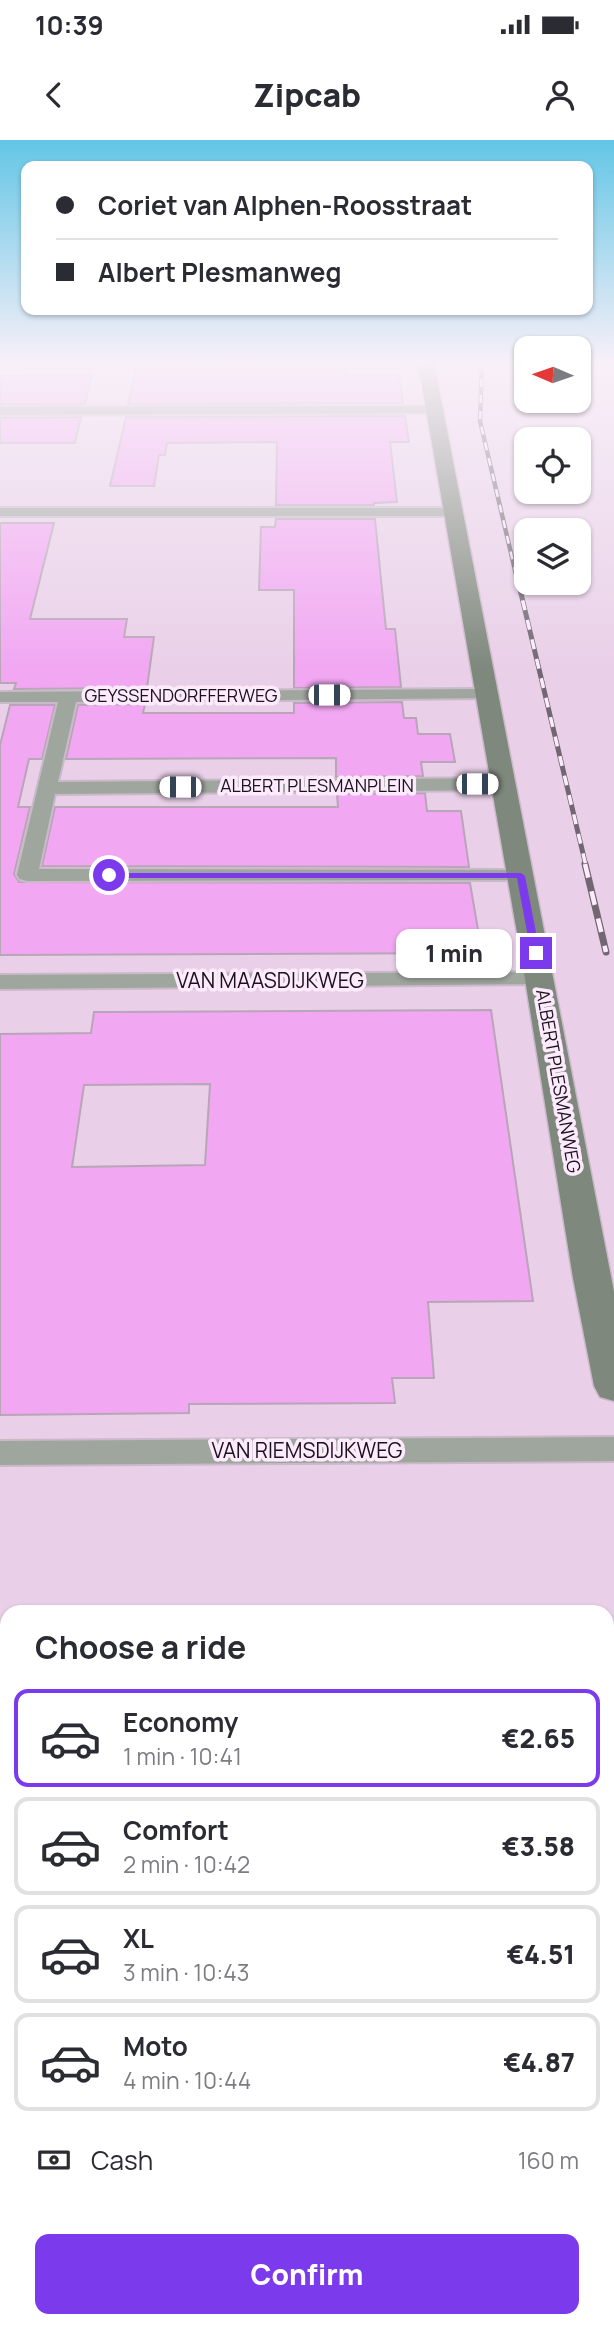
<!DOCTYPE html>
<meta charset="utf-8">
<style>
:root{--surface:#fff;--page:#f2f2f3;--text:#2b2b33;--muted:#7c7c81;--line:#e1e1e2;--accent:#7c3aed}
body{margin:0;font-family:Manrope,sans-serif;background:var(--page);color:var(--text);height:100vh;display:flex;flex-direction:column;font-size:26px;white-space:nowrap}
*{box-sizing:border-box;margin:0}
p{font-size:23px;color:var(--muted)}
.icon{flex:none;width:38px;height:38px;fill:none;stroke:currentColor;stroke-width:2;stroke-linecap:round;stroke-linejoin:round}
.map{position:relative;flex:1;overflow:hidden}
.panel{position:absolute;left:0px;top:1465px;width:614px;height:723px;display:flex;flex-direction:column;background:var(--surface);border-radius:21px 21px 0 0;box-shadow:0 2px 5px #0004}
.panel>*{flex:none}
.top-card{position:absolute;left:21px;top:21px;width:572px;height:154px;border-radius:14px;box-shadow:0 2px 5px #0004;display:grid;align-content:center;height:154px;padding:0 35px;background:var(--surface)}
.needle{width:46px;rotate:272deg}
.controls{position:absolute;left:514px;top:196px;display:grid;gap:14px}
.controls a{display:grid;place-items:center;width:77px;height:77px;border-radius:14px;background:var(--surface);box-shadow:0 2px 5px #0004;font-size:35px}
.end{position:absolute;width:32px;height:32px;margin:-16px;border:9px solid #7c3aed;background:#fff;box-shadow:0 0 0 4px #fff}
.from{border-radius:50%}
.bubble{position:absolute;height:49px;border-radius:14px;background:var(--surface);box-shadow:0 2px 5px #0004;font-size:23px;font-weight:800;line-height:49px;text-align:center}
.car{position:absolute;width:21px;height:42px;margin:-21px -10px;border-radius:9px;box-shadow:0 0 5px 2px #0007;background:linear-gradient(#fff 24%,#345 0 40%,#fff 0 76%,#345 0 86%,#fff 0)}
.top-card b{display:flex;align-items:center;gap:24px;height:66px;font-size:26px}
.top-card b+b{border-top:2px solid var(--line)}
.top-card i{width:18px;height:18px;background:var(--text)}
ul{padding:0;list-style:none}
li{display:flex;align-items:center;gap:21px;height:98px;margin:0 14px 10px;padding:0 21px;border:4px solid var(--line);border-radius:14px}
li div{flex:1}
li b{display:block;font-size:26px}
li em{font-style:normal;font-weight:800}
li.selected{border-color:var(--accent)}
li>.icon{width:63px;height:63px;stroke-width:1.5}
h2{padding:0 35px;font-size:32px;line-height:84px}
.pay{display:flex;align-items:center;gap:18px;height:77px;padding:0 35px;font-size:26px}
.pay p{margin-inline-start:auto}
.cta{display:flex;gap:14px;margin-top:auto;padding:14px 35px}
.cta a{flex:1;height:80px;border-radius:14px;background:var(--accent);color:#fff;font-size:28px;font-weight:800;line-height:80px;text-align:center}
.status{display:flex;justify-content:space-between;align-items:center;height:49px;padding:0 35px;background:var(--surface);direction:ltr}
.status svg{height:19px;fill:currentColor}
header{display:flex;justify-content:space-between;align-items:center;height:91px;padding:0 35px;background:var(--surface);font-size:32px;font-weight:800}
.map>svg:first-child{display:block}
.built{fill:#e9d0e8;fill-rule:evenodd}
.building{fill:#f1a7f2;stroke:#b8a5b7;stroke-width:2;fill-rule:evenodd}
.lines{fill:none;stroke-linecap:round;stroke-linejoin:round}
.street-casing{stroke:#c9b9c9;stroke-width:4}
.secondary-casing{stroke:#c9b9c9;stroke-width:3}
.street{fill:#9fa69e;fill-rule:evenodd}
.secondary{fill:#7e887c;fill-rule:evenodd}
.rail-far2-casing{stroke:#716671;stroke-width:4.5}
.rail-far1-casing{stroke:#716671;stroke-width:5}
.rail-casing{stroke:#716671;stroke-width:7}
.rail-far2{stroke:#fdeafd;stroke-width:2.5;stroke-dasharray:8;stroke-linecap:butt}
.rail-far1{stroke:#fdeafd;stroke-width:3.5;stroke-dasharray:10;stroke-linecap:butt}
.rail{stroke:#fdeafd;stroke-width:4.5;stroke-dasharray:14;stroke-linecap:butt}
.route{fill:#7c3aed}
.labels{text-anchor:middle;stroke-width:7;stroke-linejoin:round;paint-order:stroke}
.far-street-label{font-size:18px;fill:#1a141a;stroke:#fdeafd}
.street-label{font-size:21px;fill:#1a141a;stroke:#fdeafd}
</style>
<div class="status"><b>10:39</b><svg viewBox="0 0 49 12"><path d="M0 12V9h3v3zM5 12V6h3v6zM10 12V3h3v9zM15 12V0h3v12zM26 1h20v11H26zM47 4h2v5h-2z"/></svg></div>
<header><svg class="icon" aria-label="back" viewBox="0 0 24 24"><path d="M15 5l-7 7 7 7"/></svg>Zipcab<svg class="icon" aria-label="person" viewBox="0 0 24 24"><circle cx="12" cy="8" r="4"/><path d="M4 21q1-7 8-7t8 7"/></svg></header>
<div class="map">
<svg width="614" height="2187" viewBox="0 0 614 2187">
<rect width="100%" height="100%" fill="#f0ddf0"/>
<!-- built -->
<path class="built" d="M0,223h527v38h52v-38h35v1964h-614zM527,299h52v53h-52zM527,390h52v53h-52zM7,1472h600v708h-600z"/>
<!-- building -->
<path class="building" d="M345,223l1,12h53l4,28 -275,1 10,-40z
M92,235l-7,29h-85v-28z
M405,276l4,26h-19l7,60 -23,1v2h-98l1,-63 -110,1 -2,12h-6l-5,31h-44l16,-69z
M81,277l-6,26h-75v-25z
M276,379h99l11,110h9l6,58 -107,1v-98h-35l2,-63h14z
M0,383h54l-24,96h97l-3,18h30l-7,51 -133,1 2,-6h-16z
M402,562l2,16h12l2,16h32l5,28h-34l2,14 -87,1v-19l-270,1 12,-54 67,-1 -2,9h151v-10z
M10,565h45l-13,54h-13l-11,48h12l-16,67 5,8 451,1 12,70 -482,2v-210z
M425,653l2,18h34l8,56 -427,-1 13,-59h283l-1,-13z
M491,870l42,291 -105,1 6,76h-42l3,25 -206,1v9l-189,2v-381l91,-1 3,-21h12zM210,944l-5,81 -133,2 12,-82z"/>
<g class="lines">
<defs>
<path id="street" d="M435,266l5,1v6l-440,2v-8z
M0,368h453l7,4 -7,4h-453z
M487,549l6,1 3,4 -3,4 -417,4 -18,80 446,-4 9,6 -9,6 -449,4 -16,75 482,1 7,2 3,4 -3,4 -501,1 -7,-2 -3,-4 41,-173h-58v-10z
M540,832l8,2 3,5 -3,5 -548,5v-14z
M614,1297v24l-614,4v-24z
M607,2137h7v44l-8,-1z
M0,2141h7v39h11l-18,5z
M337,2180h44v7h-44z"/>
<path id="secondary" d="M418,223h16l180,929v109l-14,-4 -6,-11 -21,-108 -48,-299z"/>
</defs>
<!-- street casing -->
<use href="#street" class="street-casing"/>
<!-- secondary casing -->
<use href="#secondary" class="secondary-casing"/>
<!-- street -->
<use href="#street" class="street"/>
<!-- secondary -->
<use href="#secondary" class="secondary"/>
<defs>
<path id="rail-far2" d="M482,223l-2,58 38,162"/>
<path id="rail-far1" d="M518,441l68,285"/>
<path id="rail" d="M585,724l21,88"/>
</defs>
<!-- rail-far2 casing -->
<use href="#rail-far2" class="rail-far2-casing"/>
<!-- rail-far1 casing -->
<use href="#rail-far1" class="rail-far1-casing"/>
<!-- rail casing -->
<use href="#rail" class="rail-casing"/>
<!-- rail-far2 -->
<use href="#rail-far2" class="rail-far2"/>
<!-- rail-far1 -->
<use href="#rail-far1" class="rail-far1"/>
<!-- rail -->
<use href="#rail" class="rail"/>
</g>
<!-- sky -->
<linearGradient id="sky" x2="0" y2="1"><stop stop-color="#63c6e6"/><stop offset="0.42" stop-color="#f8f0f8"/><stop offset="1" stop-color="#f8f0f8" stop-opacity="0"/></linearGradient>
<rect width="614" height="529" fill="url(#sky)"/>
<!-- route -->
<path class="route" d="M106,733h415l4,3 15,77 -4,3 -5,-3 -14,-75h-408l-3,-1z"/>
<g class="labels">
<!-- far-street labels -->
<g class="far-street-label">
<text x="181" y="562">GEYSSENDORFFERWEG</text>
<text x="317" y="652">ALBERT PLESMANPLEIN</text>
<text transform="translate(558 941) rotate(80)" y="6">ALBERT PLESMANWEG</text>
</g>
<!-- street labels -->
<g class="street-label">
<text x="270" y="848">VAN MAASDIJKWEG</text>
<text x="307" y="1318">VAN RIEMSDIJKWEG</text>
</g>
</g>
</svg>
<div class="controls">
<a><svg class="needle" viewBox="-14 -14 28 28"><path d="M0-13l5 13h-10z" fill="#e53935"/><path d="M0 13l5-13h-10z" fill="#7c7c81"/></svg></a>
<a><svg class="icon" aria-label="locate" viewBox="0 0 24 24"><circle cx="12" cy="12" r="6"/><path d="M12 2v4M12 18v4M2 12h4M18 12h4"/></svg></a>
<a><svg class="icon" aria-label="layers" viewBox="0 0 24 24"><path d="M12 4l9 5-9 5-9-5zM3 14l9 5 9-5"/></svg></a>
</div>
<i class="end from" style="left:109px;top:735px"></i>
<i class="end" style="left:536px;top:813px"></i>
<div class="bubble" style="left:396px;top:789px;width:116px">1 min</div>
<i class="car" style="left:329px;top:555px;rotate:90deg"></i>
<i class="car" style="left:477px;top:644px;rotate:90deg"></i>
<i class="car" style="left:180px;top:647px;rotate:270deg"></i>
<div class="top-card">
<b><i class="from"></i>Coriet van Alphen-Roosstraat</b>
<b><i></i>Albert Plesmanweg</b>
</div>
<section class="panel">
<h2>Choose a ride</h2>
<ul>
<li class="selected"><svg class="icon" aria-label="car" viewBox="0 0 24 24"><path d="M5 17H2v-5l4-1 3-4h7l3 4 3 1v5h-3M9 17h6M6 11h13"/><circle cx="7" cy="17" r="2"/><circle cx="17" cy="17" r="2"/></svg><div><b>Economy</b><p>1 min · 10:41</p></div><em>€2.65</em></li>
<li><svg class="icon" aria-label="car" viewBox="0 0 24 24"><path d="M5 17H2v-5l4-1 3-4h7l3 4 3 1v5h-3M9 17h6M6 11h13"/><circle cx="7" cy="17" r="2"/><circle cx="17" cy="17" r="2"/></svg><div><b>Comfort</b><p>2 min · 10:42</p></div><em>€3.58</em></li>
<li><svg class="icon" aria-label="car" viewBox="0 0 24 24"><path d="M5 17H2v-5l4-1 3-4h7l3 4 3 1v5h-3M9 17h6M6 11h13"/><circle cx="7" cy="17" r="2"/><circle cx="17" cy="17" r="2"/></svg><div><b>XL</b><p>3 min · 10:43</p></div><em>€4.51</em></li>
<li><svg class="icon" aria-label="car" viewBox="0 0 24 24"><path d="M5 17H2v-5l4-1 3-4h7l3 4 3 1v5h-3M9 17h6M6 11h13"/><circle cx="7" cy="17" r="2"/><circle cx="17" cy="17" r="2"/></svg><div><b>Moto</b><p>4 min · 10:44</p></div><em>€4.87</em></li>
</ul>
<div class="pay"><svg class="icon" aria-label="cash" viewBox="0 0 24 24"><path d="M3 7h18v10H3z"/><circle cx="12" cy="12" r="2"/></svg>Cash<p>160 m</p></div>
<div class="cta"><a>Confirm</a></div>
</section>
</div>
